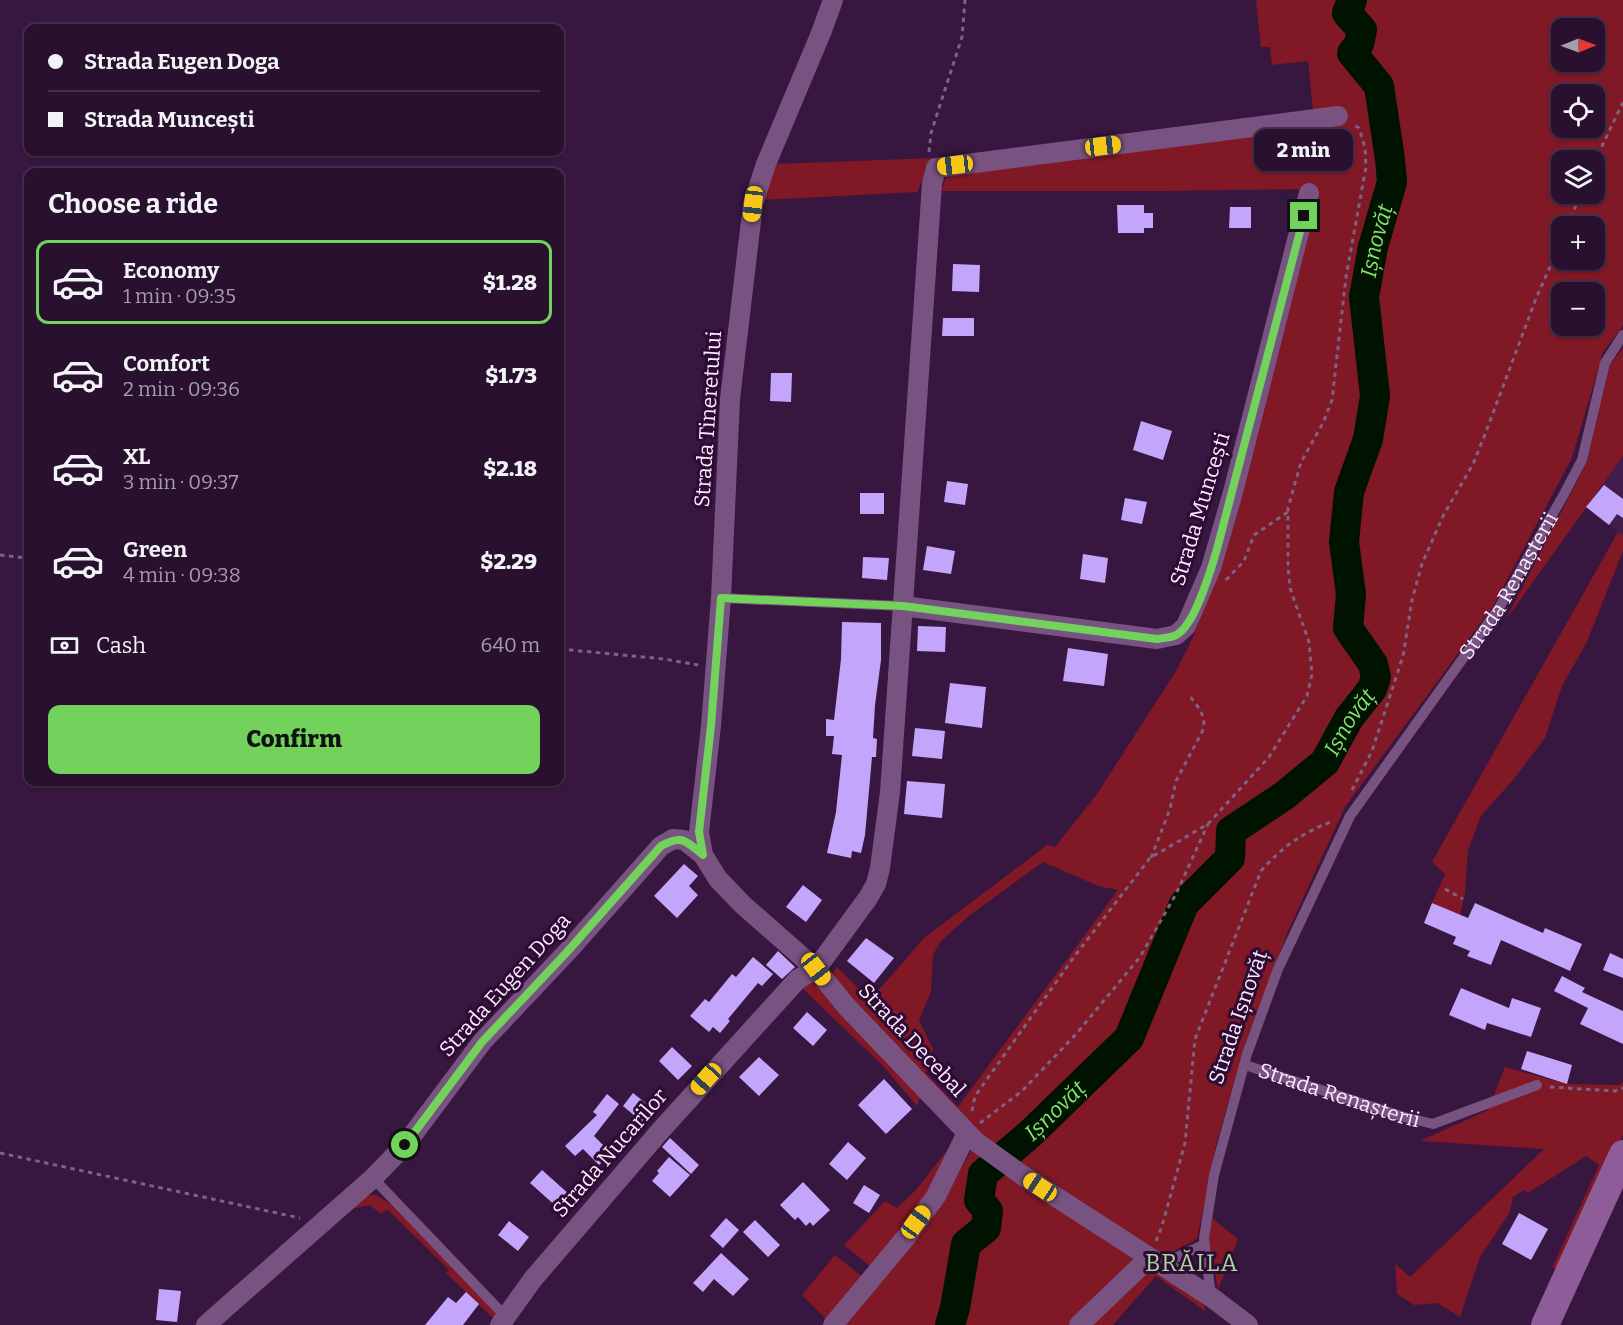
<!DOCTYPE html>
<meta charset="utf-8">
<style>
:root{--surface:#29102f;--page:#311937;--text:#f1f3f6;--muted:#a59daa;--line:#45304b;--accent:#73d25c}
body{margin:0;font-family:Bitter,serif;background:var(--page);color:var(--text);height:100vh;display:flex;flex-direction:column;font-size:22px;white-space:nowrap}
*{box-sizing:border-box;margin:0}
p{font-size:20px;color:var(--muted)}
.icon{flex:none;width:33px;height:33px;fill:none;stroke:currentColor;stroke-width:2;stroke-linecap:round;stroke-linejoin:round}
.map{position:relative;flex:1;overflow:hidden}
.side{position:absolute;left:24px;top:168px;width:540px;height:618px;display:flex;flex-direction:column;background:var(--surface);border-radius:12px;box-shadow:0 2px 4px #0004,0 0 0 2px var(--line)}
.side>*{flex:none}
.guide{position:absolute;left:24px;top:24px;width:540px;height:132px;border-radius:12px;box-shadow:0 2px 4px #0004,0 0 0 2px var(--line);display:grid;align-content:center;height:132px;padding:0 24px;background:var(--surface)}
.needle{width:39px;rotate:89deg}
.controls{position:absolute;left:1551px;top:18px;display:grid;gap:12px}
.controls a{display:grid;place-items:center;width:54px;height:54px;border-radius:12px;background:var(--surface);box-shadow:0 2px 4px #0004,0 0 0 2px var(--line);font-size:30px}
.end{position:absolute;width:27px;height:27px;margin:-14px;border:8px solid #73d25c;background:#111;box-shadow:0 0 0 3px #111}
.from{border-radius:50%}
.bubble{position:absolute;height:42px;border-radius:12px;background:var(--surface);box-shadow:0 2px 4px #0004,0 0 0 2px var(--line);font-size:20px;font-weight:800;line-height:42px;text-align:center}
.car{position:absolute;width:18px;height:36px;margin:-18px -9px;border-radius:8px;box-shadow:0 0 4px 2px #0007;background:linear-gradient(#f5c518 24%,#345 0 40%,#f5c518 0 76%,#345 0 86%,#f5c518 0)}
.guide b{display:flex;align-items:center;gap:21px;height:57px;font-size:22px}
.guide b+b{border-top:2px solid var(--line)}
.guide i{width:15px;height:15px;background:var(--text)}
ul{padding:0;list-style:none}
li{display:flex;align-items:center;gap:18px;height:84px;margin:0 12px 9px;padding:0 12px;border:3px solid transparent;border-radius:12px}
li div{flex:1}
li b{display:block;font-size:22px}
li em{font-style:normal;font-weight:800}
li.selected{border-color:var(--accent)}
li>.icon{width:54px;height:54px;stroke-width:1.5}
h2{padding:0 24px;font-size:27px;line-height:72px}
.pay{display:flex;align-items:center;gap:15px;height:66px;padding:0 24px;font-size:22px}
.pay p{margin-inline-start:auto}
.primary-button{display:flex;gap:12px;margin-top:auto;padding:12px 24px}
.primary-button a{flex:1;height:69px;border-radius:12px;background:var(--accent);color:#111;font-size:24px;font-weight:800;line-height:69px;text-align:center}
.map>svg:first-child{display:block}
.built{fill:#431c4c}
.green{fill:#801826;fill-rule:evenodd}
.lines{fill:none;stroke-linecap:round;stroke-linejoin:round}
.river{stroke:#001300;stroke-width:30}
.building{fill:#c4a5fc}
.path{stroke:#7c6283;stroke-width:3;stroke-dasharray:4.5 4.5;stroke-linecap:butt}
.service{stroke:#785381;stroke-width:10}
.minor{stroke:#785381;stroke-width:20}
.secondary{stroke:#8e5d99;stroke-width:28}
.route{stroke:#73d25c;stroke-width:8}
.labels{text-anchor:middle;stroke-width:6;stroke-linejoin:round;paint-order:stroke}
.street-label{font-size:21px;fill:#fbeefe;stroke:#2d0b34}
.water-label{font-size:22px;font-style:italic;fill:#82e66b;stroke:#2d0b34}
.quarter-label{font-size:24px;letter-spacing:1.5px;fill:#a6d99b;stroke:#2d0b34}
</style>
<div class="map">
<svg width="1623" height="1325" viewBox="0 0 1623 1325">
<rect width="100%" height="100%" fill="#37163f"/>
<!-- built -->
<path class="built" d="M1623,456v79l-37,-28z"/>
<!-- green -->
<path class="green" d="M1256,0h367v326l-20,26 -31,106 -79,148 -148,201 -57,124 -43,113 -28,97 -20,98 -34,18 -181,-119 -141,-148 -8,-18 4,-5 33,33 54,-62 123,-93 8,2 42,-53 79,-123 17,-34 13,-36 110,-412 -152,2h-223l7,-18 365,-62 -5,-50 -36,4 -2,-18h-9zM1562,28h32v34h-32zM1562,94h32v34h-32zM1562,160h32v34h-32zM1562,226h32v34h-32zM1562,292h32v34h-32zM1043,862l55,24 20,4 -160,217 -32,-34 7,-24 -14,-29 12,-28 2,-37 7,-13 30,-27z
M933,158l-16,34 -155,8 14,-36z
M1623,348v108l-118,165 82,-159 23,-98z
M1618,532l5,3v16l-37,93 -24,42 -17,52 -32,42 -32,36 -13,34 -3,43 -5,22 -28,-12 13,-29 -13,-12z
M813,977l109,115 -5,14 -34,-40 -81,-78z
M1505,1067l62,17 52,1 4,-3v53l-63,133h-8l47,-103 -13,-9 -58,37 -4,-3 -11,7 -3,15 -30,45 -20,60 -23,-14 -23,2 -17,-11 -2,-30 15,13 134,-128 -124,-8 68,-31z
M956,1139l-42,78 -43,50 -27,-22 41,-44 12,7 18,-17z
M972,1149l166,111 -69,65h-228l101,-124z
M366,1195h10l15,9 106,109 -2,7 -49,-47 3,-3 -62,-61 -6,5 -11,-9 -19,4z
M1212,1218l26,21 -20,51 -9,-50z
M835,1255l29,23 -35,44 -27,-27z
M1155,1272l49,27 1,12 -49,-35 -43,49h-28l61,-52z"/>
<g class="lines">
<!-- river -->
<path class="river" id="s1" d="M950,1325l5,-17 11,-64 20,-16 2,-17 -9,-11 4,-26 48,-41 98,-95 55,-134 46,-46 1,-27 54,-36 40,-33 24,-44 23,-29 4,-12 -3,-13 -25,-36 3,-34 -7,-52 5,-50 19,-53 7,-43 -11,-99 9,-50 19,-65 -2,-23 -11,-73 -27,-33 7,-9 3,-14 -15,-17 5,-13"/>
</g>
<!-- building -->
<path class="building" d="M1117,205h27v8h9v15h-9v5h-26z
M1230,207h21v21h-22z
M953,264l27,1 -1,27 -27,-1z
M943,318h31v18h-32z
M771,373h21l-1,29 -21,-1z
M1141,421l31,10 -9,29 -30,-10z
M947,481l21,3 -3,21 -21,-3z
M1604,485l19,14v19l-6,-4 -8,11 -23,-18z
M860,493h24v21h-24z
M1125,498l22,4 -5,22 -21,-4z
M927,546l28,5 -4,23 -28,-4z
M1083,554l25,4 -3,25 -25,-4z
M863,557l26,1 -2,22 -25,-2z
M842,622l39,1v37l-6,45 -2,33 4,1 -1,18h-4l-7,78 -4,18 -9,-2 -1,7 -24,-5 9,-41 6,-57 -10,-1 2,-18h-8v-17l8,1 7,-61z
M918,626l28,1 -1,25 -28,-1z
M1068,648l40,6 -4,32 -41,-5z
M950,683l36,4 -4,41 -37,-5z
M915,728l30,3 -3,28 -30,-3z
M907,781l38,3 -3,34 -38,-4z
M684,864l14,12 -9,10 9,9 -21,23 -23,-22z
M803,885l19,15 -16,22 -20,-15z
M1432,903l36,15 7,-15 68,30 2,-5 37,16 -12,27 -69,-31 -10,25 -24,-9 3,-5 -17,-7 3,-7 -32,-14z
M866,938l28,20 -20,25 -27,-22z
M778,951l17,16 -13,12 -16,-14z
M1610,953l13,6v19l-20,-8z
M753,957l20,17 -11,12 -4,-3 -30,36 2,2 -10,12 -7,-6 -4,5 -19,-16 15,-17 4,3 23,-28 4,3z
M1562,976l23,12 -3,4 41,19v33l-43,-20 8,-16 -34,-17z
M1461,988l48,20 3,-10 29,10 -10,29 -44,-14 -2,7 -36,-15z
M807,1012l20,18 -14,16 -20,-18z
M672,1047l20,19 -14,14 -19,-19z
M1527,1051l45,14 -5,19 -46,-15z
M759,1057l20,18 -20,21 -20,-19z
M884,1079l28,30 -26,25 -28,-29z
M633,1093l20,16 -11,13 -19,-16z
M607,1094l12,10 -25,32 17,17 -12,12 -16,-16 -8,7 -10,-10 32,-31 -4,-3z
M670,1138l29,27 -8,9 -29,-27z
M848,1142l18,16 -19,22 -18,-16z
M669,1157l21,18 -20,22 -18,-16 7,-8 -2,-2z
M542,1170l28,25 -12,13 -28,-25z
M803,1182l27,28 -17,16 -3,-4 -4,4 -8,-9 -3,3 -15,-15z
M864,1185l16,10 -11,18 -16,-10z
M1519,1213l29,16 -17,31 -29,-16z
M726,1218l13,12 -16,18 -13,-12z
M755,1220l25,25 -12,12 -25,-25z
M509,1221l20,16 -11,14 -20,-16z
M721,1253l28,26 -16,17 -19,-17 -11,13 -10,-9z
M159,1289l22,2 -4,31 -21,-2z
M466,1292l13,12 -16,21h-38l23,-28 8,6z"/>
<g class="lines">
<!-- path -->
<path class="path" d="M929,152l2,-19 31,-96 3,-37
M1594,163l29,-61
M1567,226l14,-32
M0,555l28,3
M1226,580l18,-19 10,-26 34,-23
M560,649l104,10 34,6
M1352,790l20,-39 31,-95 9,-56 10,-36 21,-48 30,-52 11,-27 53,-141 25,-56
M1151,858l19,-49 6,-28 26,-49 2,-10 -3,-11 -12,-16
M1445,889l18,10
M1550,1087l65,4 8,-3
M972,1111l3,-15 99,-139 76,-99 58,-34 61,-67 38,-61 5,-22 -3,-32 -19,-54 -2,-21v-59l13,-46 22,-39 9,-23 14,-123 20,-110 -1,-19 -6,-20 -7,-4
M980,1123l42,-32 55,-58 63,-76 36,-63 32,-70
M0,1153l300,65
M1156,1241l6,-15 23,-83 10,-104 66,-168c22,-25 41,-38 72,-50"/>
<!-- service -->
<g class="service">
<path d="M721,598l182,8"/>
<path id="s2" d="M1245,1065l159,52 29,7 104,-39"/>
<path d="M373,1178l134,140"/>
<path d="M1160,1265l45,-21"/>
<path id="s3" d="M1211,1297l-7,-59 10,-63 33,-121 31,-85 72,-153 149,-208 64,-112 19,-36 23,-97 18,-28"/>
</g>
<!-- minor -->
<path class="minor" d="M903,606l254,33 19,-4 10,-9 25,-58 22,-76 76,-299
M703,855l-4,-23 12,-106 10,-128 9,-199 23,-195 13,-40 55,-131 12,-33
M206,1325l167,-147 32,-33 77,-103 85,-90 94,-106 12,-7 11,1 19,15 15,24 25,26 73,64 31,38 128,134 47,34 189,122 37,28
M500,1325l33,-46 128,-149 137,-151 18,-10 52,-71 8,-14 4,-16 10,-76 42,-608 4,-16 402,-52
M833,1325l74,-89 29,-40 31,-63
M1079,1325l70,-67"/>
<!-- secondary -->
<path class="secondary" d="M1545,1325l78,-171"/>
</g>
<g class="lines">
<!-- route -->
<path class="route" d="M405,1145l77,-103 85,-90 94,-106c21,-12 25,-5 42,9l-4,-23 12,-106 10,-128 182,8 254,33c5,-1 14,-1 19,-4 19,-9 35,-66 41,-86l87,-333"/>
</g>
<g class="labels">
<!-- street labels -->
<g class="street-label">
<text transform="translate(708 419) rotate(-86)" y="7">Strada Tineretului</text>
<text transform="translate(1200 509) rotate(-73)" y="7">Strada Muncești</text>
<text dy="7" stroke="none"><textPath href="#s3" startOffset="788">Strada Renașterii</textPath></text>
<text transform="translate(505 985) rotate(-48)" y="7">Strada Eugen Doga</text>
<text transform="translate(1238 1017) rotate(-71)" y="7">Strada Ișnovăț</text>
<text transform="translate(912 1040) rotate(47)" y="7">Strada Decebal</text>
<text dy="7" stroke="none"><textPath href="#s2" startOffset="99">Strada Renașterii</textPath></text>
<text transform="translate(610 1153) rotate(-49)" y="7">Strada Nucarilor</text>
</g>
<!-- water labels -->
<g class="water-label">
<text dy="8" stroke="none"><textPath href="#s1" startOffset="1270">Ișnovăț</textPath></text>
<text dy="8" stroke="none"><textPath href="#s1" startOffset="766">Ișnovăț</textPath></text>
<text dy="8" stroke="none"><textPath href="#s1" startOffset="262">Ișnovăț</textPath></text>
</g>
<!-- quarter labels -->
<g class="quarter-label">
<text x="1192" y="1271">BRĂILA</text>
</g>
</g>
</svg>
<div class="controls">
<a><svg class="needle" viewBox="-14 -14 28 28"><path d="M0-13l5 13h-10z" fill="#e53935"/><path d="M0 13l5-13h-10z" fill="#a59daa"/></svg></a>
<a><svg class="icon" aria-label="locate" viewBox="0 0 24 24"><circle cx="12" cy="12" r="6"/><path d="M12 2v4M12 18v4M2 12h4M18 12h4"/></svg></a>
<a><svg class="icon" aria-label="layers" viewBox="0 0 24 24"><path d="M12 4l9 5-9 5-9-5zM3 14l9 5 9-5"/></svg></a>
<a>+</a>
<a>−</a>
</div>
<i class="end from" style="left:405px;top:1145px"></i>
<i class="end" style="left:1304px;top:216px"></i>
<div class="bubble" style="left:1254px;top:129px;width:99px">2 min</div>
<i class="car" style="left:1103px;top:146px;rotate:83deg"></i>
<i class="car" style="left:955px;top:165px;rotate:263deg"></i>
<i class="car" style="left:753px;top:204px;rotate:187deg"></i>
<i class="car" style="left:816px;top:969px;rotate:142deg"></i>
<i class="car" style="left:706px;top:1079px;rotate:222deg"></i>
<i class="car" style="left:1040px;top:1187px;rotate:303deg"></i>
<i class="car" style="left:916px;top:1222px;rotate:36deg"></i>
<div class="guide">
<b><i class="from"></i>Strada Eugen Doga</b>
<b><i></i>Strada Muncești</b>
</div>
<section class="side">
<h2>Choose a ride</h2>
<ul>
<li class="selected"><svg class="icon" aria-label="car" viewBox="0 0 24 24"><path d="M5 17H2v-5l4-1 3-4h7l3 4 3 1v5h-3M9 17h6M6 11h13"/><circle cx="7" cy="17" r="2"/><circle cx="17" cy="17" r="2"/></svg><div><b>Economy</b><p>1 min · 09:35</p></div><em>$1.28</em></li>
<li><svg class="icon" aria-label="car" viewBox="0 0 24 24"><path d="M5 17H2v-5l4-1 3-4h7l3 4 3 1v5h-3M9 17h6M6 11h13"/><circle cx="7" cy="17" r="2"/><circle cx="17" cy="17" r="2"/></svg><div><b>Comfort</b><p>2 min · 09:36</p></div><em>$1.73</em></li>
<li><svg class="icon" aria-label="car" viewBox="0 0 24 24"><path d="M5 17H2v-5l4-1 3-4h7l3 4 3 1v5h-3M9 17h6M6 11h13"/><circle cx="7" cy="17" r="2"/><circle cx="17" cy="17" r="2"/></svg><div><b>XL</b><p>3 min · 09:37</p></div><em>$2.18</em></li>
<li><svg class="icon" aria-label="car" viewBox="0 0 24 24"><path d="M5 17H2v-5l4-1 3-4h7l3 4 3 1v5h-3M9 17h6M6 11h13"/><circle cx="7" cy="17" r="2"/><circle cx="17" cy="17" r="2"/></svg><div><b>Green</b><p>4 min · 09:38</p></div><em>$2.29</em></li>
</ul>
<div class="pay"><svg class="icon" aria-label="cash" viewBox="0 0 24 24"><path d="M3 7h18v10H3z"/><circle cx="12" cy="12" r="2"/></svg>Cash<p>640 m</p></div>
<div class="primary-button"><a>Confirm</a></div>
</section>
</div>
